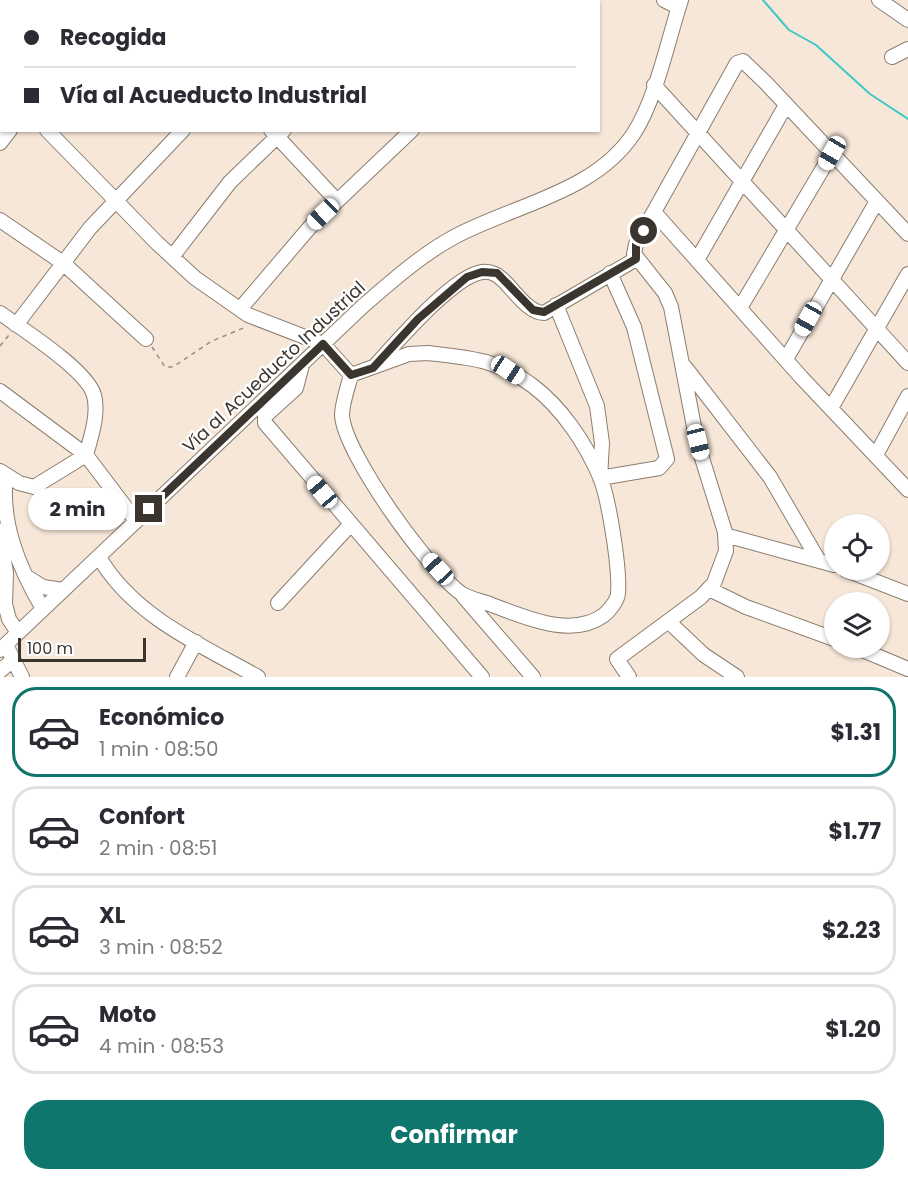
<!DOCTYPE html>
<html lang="es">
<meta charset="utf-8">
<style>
:root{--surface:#fff;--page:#f7f7f7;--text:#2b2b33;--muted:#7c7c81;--line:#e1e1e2;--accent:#0f766e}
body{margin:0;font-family:Poppins,sans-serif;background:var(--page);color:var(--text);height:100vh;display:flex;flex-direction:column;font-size:22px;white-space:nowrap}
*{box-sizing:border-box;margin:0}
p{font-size:20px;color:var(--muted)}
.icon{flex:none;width:33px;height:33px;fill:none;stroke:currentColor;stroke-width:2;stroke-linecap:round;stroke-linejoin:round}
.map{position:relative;height:677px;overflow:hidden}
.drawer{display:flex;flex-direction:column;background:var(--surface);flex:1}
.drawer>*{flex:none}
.guide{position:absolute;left:0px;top:0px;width:600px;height:132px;box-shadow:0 2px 4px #0004;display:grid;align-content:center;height:132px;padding:0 24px;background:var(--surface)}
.controls{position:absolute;left:824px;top:514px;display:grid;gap:12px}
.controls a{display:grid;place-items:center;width:66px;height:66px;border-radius:50%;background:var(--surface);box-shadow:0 2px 4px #0004;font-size:30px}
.scale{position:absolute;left:18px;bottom:15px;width:128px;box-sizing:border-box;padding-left:6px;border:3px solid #3b352f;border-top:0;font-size:16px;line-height:21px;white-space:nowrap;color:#3b352f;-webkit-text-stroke:4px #fff;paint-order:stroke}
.end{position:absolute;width:27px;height:27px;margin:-14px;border:8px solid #3b352f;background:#fff;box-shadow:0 0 0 3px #fff}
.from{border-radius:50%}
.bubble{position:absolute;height:42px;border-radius:21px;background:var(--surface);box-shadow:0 2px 4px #0004;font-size:20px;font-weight:700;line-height:42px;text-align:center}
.car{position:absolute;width:18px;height:36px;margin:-18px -9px;border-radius:8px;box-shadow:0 0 4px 2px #0007;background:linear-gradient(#fff 24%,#345 0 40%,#fff 0 76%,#345 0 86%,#fff 0)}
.guide b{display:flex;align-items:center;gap:21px;height:57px;font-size:22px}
.guide b+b{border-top:2px solid var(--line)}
.guide i{width:15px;height:15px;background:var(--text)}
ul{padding:10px 0 0;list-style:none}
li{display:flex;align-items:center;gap:18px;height:90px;margin:0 12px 9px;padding:0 12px;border:3px solid var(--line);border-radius:24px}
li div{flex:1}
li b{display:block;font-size:22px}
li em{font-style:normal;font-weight:700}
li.on{border-color:var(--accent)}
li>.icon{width:54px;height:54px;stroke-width:1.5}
.primary-button{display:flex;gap:12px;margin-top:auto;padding:12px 24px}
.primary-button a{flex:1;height:69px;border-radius:24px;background:var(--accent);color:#fff;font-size:24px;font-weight:700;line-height:69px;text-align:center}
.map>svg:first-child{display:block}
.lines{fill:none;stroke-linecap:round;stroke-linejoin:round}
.stream{stroke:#3ec8c8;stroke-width:2}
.minor-casing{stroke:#8b7d6f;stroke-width:16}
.path{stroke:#988e83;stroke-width:1.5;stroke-dasharray:4.5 4.5;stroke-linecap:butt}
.minor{stroke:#fff;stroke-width:14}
.route{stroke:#3b352f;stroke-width:8}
.labels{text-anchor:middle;stroke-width:4.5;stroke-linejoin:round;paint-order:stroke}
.street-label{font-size:18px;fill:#3b352f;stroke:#fff}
</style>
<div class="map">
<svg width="908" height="677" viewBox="0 0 908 677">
<rect width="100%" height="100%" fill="#f6e7d8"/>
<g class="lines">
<!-- stream -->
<path class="stream" d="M763,0l26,30 27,15 54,49 38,25"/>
<defs>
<path id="minor" d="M308,0l2,2
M501,0l2,2
M664,0l14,7
M879,0l29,20
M0,1l1,-1
M112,2l1,-2
M188,2l2,-2
M408,2l1,-2
M577,2l2,-2
M892,57l16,-8
M654,85l254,278
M2,99v2
M47,130l110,113 38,35 53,37 75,29 28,31
M271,130l66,71
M0,143l10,-13
M654,212l147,165 107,113
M0,220l63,43 83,76
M172,257l58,-75 54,-52
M697,260l89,-155
M556,305l41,101 5,37 -2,35 59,-10 8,-9 -33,-132 -24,-54
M740,308l92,-155
M240,309l70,-82 102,-97
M0,313c22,16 87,57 94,82 5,19 -3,42 -8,60l-52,32 -15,-4 -19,-12
M16,325l74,-97 93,-98
M428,353c43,5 69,6 105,33 29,22 53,58 67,91 9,22 20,92 18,116 0,7 -9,18 -14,22 -33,24 -79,2 -112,-10 -10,-4 -22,-6 -30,-11 -32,-22 -118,-140 -120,-179 0,-12 6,-28 9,-40l58,-21z
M786,359l91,-158
M302,365l-6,23 -31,28v7l217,254
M375,366c21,-23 78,-90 107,-94 10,-1 16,3 23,10 10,10 24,31 39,31l92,-54
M685,367l85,110 49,84
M0,391l86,64 50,66
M831,408l77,-134
M876,455l32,-59
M6,475c-6,48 13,93 37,134
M5,529l-3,18 4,26 -1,31 4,15 9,14
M725,535l109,30
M99,557c34,59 102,88 159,120
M846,570l62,24
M27,577l16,10 20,3
M709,589l37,18 88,32
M463,596l70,81
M278,603l72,-78
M669,622l35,33 33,22
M6,645l16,32
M858,648l50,21
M0,650l363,-344c29,-25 58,-51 91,-69 59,-32 141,-44 180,-104 22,-34 34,-93 47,-133
M0,671l13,-11
M177,677l19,-35
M629,677l-12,-18 84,-62 13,-14 12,-32 -1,-19 -28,-90 -26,-135 -6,-14 -31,-39 2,-10 101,-181 6,-2 23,22 142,151"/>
</defs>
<!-- minor casing -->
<use href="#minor" class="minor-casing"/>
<!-- path -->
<path class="path" d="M0,346l9,-11
M152,347l13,20h8l39,-26 34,-14
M38,498l80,19"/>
<!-- minor -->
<use href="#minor" class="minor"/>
</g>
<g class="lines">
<!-- route -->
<path class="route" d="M149,509l174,-165 28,31 22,-7 45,-49 49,-42 15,-5 15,1 36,37 11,2 92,-53v-15l8,-13"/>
</g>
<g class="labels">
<!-- street labels -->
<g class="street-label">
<text transform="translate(274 367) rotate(-43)" y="6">Vía al Acueducto Industrial</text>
</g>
</g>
</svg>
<div class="controls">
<a><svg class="icon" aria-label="locate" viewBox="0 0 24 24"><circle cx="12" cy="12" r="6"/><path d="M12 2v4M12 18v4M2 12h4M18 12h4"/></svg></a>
<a><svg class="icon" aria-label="layers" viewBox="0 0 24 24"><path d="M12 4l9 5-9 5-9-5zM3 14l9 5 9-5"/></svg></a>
</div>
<div class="scale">100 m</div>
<i class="end from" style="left:644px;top:231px"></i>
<i class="end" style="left:149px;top:509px"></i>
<div class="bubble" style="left:28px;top:488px;width:99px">2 min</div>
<i class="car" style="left:832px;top:153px;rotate:210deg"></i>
<i class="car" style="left:323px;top:214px;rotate:226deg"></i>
<i class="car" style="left:808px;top:319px;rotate:209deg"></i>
<i class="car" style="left:508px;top:370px;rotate:123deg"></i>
<i class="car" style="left:698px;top:442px;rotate:166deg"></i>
<i class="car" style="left:322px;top:492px;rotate:320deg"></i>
<i class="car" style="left:438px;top:569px;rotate:317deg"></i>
<div class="guide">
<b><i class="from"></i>Recogida</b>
<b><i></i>Vía al Acueducto Industrial</b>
</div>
</div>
<section class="drawer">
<ul>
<li class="on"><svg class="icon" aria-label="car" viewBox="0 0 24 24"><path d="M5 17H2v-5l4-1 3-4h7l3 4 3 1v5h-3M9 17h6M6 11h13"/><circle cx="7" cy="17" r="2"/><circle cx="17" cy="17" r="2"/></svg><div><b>Económico</b><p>1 min · 08:50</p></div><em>$1.31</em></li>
<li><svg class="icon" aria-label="car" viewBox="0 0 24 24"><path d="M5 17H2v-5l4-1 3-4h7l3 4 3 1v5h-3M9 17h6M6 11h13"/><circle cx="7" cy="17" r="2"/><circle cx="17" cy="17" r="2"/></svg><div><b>Confort</b><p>2 min · 08:51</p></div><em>$1.77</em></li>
<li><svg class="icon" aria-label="car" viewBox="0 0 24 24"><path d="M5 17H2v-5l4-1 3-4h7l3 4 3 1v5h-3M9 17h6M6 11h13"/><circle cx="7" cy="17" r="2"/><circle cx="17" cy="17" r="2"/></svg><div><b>XL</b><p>3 min · 08:52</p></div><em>$2.23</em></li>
<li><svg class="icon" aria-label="car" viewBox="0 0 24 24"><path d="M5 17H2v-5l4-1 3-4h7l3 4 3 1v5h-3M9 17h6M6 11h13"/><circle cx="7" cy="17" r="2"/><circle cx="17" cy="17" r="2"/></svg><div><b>Moto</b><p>4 min · 08:53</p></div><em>$1.20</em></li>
</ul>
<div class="primary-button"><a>Confirmar</a></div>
</section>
